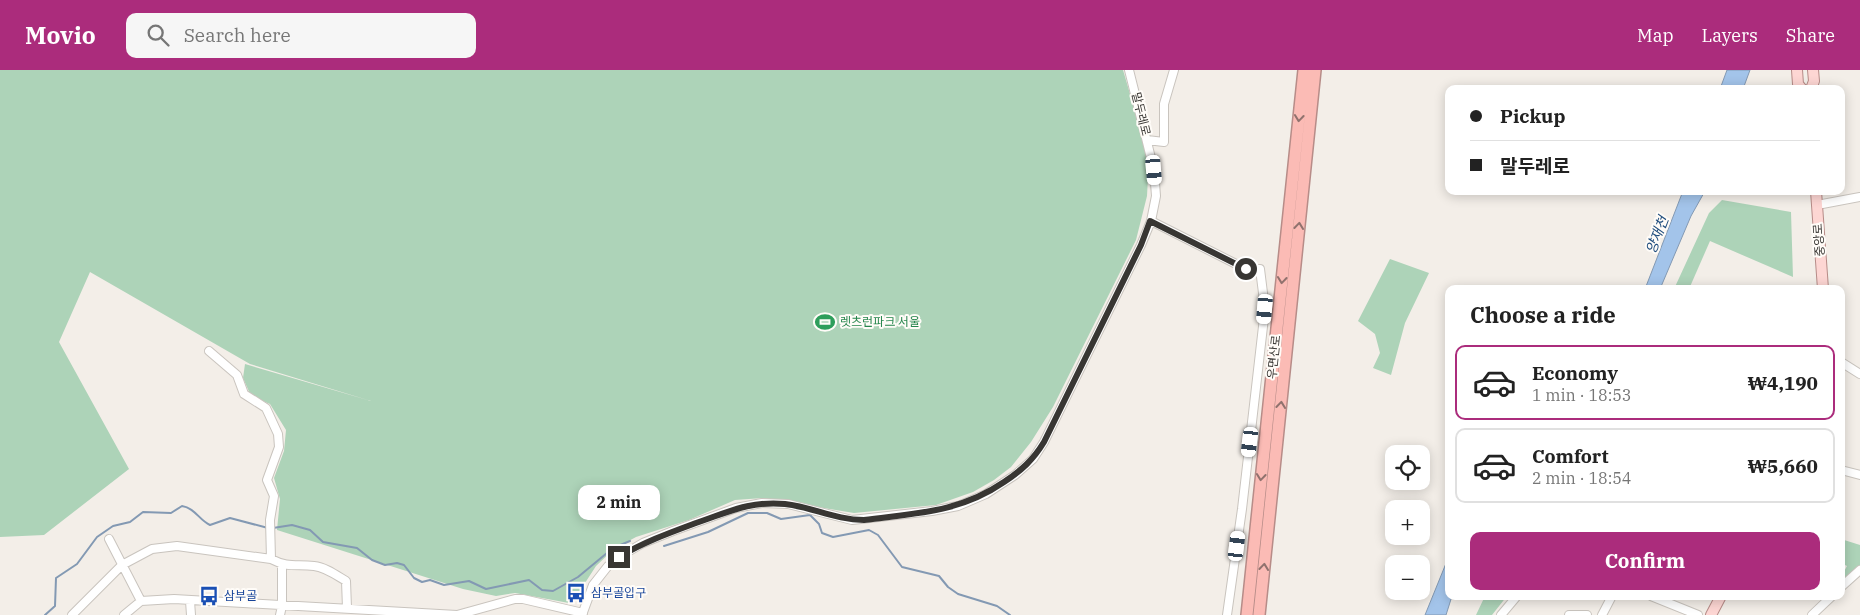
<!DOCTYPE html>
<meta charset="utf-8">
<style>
:root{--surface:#fff;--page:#f6f6f6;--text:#222;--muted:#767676;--line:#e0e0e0;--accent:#ab2c7c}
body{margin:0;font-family:"IBM Plex Serif","Noto Sans KR",serif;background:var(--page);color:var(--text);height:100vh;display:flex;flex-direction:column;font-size:19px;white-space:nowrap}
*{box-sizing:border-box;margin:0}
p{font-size:16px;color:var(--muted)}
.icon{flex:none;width:28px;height:28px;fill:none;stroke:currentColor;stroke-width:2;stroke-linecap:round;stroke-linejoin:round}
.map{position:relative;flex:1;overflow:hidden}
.panel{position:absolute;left:1445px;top:215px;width:400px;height:315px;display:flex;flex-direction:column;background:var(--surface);border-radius:10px;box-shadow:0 2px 12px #0003}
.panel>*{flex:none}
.banner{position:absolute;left:1445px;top:15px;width:400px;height:110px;border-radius:10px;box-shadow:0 2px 12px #0003;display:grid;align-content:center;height:110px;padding:0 25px;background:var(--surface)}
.fabs{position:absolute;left:1385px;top:375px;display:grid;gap:10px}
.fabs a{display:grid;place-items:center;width:45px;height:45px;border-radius:10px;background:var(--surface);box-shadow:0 2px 12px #0003;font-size:25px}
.end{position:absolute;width:22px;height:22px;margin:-11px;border:6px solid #383633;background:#fff;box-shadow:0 0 0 2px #fff}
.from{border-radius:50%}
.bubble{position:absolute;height:35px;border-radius:10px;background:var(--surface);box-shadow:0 2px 12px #0003;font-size:16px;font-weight:800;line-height:35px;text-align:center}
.car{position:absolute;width:15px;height:30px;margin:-15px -8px;border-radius:6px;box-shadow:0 0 4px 1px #0007;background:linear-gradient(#fff 24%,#345 0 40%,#fff 0 76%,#345 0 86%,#fff 0)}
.banner b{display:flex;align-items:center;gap:18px;height:48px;font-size:19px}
.banner b+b{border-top:1px solid var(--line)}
.banner i{width:12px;height:12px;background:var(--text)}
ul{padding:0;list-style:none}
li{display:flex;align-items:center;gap:15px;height:75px;margin:0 10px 8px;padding:0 15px;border:2px solid var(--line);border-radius:10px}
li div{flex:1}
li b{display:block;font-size:19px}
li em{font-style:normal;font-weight:800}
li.selected{border-color:var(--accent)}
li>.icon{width:45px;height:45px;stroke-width:1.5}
h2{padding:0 25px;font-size:22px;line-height:60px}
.button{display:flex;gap:10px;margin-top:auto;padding:10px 25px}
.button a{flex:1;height:58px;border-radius:10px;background:var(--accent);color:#fff;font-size:20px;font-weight:800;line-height:58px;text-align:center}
header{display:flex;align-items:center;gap:30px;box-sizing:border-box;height:70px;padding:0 25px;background:var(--accent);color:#fff}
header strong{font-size:24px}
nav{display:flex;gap:28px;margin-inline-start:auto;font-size:18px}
.search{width:350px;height:45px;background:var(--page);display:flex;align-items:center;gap:12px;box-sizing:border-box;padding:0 18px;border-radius:10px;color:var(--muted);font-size:19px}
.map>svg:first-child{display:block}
.green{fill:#add3b8}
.water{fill:#a3c4ea;stroke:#8399b3}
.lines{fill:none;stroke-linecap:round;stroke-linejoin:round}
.stream{stroke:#8399b3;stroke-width:2}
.minor-casing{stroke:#c9c4be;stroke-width:10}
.major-casing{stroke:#b78c88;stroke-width:12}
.highway-casing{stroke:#b78c88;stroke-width:14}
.minor{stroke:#fff;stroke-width:8}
.major{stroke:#fdd6d3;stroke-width:10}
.highway{stroke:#fbbbb5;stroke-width:11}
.oneway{stroke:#90726e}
.route{stroke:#383633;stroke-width:6}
.labels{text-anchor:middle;stroke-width:4;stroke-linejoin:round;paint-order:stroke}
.street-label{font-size:12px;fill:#383633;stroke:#fffcf8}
.leisure-label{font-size:12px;fill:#27864d;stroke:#fffcf8;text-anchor:start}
.transit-label{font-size:12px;fill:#164399;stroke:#fffcf8;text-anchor:start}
.water-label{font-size:14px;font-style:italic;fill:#204d7d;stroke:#fffcf8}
</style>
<header>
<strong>Movio</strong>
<div class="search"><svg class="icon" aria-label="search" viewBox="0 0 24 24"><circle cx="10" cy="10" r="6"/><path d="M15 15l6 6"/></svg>Search here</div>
<nav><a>Map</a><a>Layers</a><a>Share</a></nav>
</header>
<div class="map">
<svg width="1860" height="545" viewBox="0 0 1860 545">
<rect width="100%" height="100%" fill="#f3eee8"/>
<!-- green -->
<path class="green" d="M0,0h1123l26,89 -2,37 -11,44 -83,167 -22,35 -20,25 -17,13 -21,12 -37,13 -82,8 -91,-15 -28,2 -46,20 -53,17 -22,12 -18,17 -22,34 -5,3 -54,-10 -19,3 -33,-7 -186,-59 3,-31 -6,-21 10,-27 2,-21 -16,-26 -19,-8 -8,-18 2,-14 126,37 -121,-37 -160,-92 -31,70 70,127 -85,66 -44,2z
M1722,130l69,12 2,65 -83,-36 -21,48h-15l35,-76z
M1390,189l39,14 -24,50 -14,52 -18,-7 7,-15 -5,-19 -17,-13z
M1841,469l19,6v20l-19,20v-8l6,-11 -6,-3z
M1485,526h22l-15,19h-16z"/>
<!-- water -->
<path class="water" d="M1727,0h23l-7,19h-23z
M1683,121h22l-14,25 -31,73h-15z
M1449,486v40h3l-6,19h-21z"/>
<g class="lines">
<!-- stream -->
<path class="stream" d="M273,458l19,-3 18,5 13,12 34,6 15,12 13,5 12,-2 7,2 10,13 8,4 8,-2 14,5 25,-4 17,8 43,-9 13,10 11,1 25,-14 35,-29 17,-7
M664,476l44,-14 40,-19h19l14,6 29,-4 9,9 3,9 11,4 36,-7 9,5 24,32 37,9 9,11 10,7 39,12 13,9
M45,545l10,-9 1,-28 21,-14 20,-27 16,-11 17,-4 13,-10 28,1 11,-7c13,2 17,14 28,19l20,-7 38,10"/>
<defs>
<path id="minor" d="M1147,70l17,2v-38l10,-34
M1817,135l43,-8
M1151,151l95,48h14l5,40 -23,200 -15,106
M209,281l28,24 7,19 22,14 12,26 1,13 -12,33 7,16 -4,24 1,39
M1841,292l19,12
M1841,400l19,5
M109,469l32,62
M1841,517l19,-17
M1651,526l47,19
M190,531l1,14
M72,545l50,-50 30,-16 25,-3 94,13c17,9 25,5 43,7 11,1 22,9 32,15l1,27
M124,545l17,-14 33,-2 283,16 58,-16h8l60,14
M280,545l2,-9v-41
M582,545l11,-30 15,-19 11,-9 24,-14 30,-12 63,-23 26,-5 26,1 64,16 80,-9 26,-5 28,-12 29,-19 18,-16 11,-17 97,-197 10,-24 5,-25 -2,-26 -25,-100
M1501,545l16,-19
M1569,545h18
M1602,545l10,-19
M1812,545l20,-19"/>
<path id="major" d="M1797,0l1,14 4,5
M1811,19l3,-8 -1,-11
M1816,121l7,98
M1711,545l10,-19"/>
<path id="highway" d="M1247,545l57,-545
M1259,545l56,-545"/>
</defs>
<!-- minor casing -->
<use href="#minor" class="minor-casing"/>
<!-- major casing -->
<use href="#major" class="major-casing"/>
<!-- highway casing -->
<use href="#highway" class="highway-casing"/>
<!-- minor -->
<use href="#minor" class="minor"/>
<!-- major -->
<use href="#major" class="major"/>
<!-- highway -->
<use href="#highway" class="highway"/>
</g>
<!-- one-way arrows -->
<defs><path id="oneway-chevron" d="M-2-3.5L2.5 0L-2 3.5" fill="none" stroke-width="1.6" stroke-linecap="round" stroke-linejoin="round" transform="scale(1.25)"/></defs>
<g class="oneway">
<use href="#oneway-chevron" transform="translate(1299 48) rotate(96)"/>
<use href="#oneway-chevron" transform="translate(1299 156) rotate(-84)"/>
<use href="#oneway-chevron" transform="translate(1282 210) rotate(96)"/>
<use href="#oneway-chevron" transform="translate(1281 335) rotate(-84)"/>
<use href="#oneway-chevron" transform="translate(1261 407) rotate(96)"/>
<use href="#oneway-chevron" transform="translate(1264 497) rotate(-84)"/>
</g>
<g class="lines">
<!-- route -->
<path class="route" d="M619,487c25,-15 50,-24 77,-34 33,-11 52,-22 89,-19 27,3 51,16 79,16 51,-7 95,-7 140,-38 18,-12 29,-22 40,-40l97,-197 9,-24 96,48"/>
</g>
<!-- icons -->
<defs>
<symbol id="stadium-bare" viewBox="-9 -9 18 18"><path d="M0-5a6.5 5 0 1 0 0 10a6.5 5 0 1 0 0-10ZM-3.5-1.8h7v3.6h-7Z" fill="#2e9e5b" stroke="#fffcf8" stroke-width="2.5" paint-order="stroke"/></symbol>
<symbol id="bus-bare" viewBox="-9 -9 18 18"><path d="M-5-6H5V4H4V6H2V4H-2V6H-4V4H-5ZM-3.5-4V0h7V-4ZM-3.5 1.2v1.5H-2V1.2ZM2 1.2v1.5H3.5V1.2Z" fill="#1a4fb4" stroke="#fffcf8" stroke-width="2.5" paint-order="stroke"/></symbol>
</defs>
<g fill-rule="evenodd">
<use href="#stadium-bare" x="811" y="238" width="28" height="28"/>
<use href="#bus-bare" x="562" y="509" width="28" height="28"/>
<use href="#bus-bare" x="195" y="512" width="28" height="28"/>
</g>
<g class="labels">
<!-- street labels -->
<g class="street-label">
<text transform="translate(1141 44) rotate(76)" y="4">말두레로</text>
<text transform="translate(1819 170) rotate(-94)" y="4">중앙로</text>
<text transform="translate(1274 287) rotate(-84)" y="4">우면산로</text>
</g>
<!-- leisure labels -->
<g class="leisure-label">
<text x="840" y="256">렛츠런파크 서울</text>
</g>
<!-- transit labels -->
<g class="transit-label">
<text x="591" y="527">삼부골입구</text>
<text x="224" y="530">삼부골</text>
</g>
<!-- water labels -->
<g class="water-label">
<text transform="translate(1657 165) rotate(-69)" y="5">양재천</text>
</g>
</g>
</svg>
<div class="fabs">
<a><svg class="icon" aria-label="locate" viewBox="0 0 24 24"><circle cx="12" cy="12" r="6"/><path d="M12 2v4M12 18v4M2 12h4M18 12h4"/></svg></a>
<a>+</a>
<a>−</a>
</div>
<i class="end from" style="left:1246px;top:199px"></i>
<i class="end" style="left:619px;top:487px"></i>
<div class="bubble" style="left:578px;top:415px;width:82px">2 min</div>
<i class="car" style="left:1154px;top:100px;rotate:175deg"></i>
<i class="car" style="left:1265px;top:239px;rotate:185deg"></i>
<i class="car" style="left:1250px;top:372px;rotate:187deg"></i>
<i class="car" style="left:1237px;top:476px;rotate:7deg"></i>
<div class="banner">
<b><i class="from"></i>Pickup</b>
<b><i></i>말두레로</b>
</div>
<section class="panel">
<h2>Choose a ride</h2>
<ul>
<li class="selected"><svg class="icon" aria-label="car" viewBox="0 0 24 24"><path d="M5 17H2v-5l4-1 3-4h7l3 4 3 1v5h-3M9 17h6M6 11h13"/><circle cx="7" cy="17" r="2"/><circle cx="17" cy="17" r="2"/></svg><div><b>Economy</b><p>1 min · 18:53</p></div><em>₩4,190</em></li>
<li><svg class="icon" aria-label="car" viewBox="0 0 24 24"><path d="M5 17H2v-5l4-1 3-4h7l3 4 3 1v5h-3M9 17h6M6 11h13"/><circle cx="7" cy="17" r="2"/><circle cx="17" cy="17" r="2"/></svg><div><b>Comfort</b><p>2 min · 18:54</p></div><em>₩5,660</em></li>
</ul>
<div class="button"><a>Confirm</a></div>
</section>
</div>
